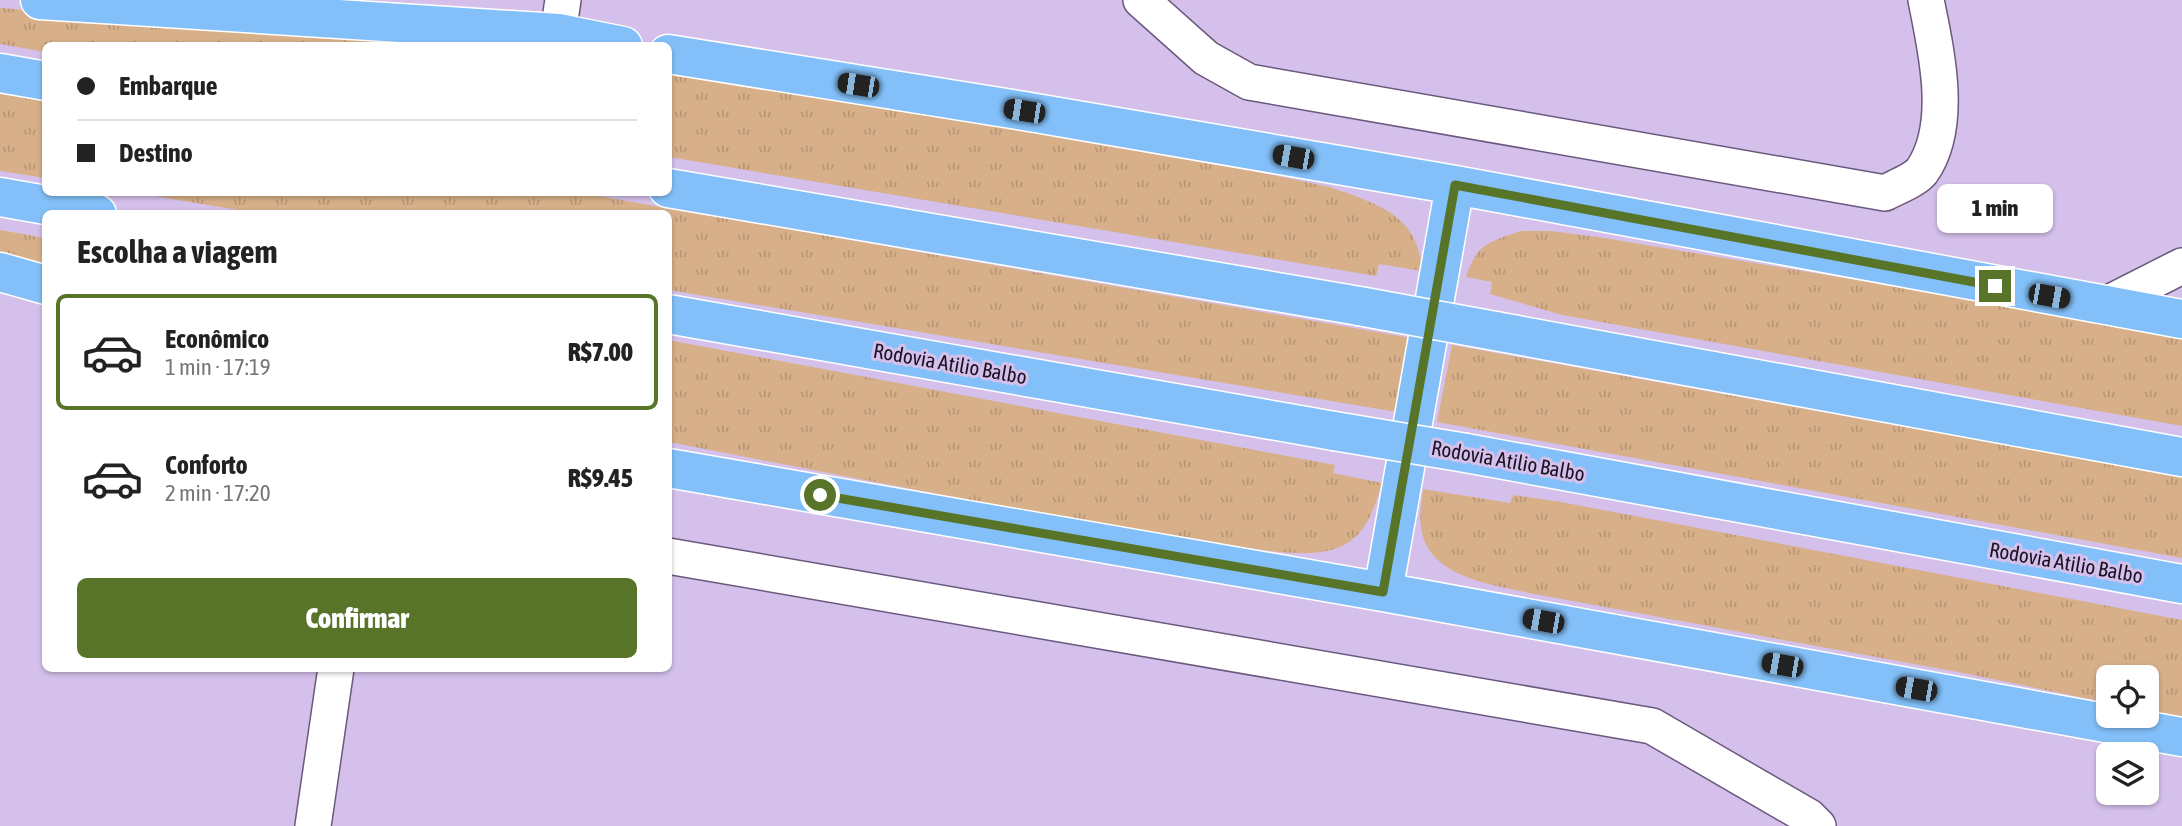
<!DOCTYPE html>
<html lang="pt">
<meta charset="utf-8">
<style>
:root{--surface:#fff;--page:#f2f2f2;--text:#222;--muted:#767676;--line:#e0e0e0;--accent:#587429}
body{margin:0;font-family:"Asap Condensed",sans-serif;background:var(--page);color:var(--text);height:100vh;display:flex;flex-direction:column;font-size:26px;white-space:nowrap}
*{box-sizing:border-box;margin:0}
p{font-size:23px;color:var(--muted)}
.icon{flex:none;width:38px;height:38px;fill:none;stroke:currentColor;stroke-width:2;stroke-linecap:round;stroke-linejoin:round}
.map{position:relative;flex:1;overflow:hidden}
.drawer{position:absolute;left:42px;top:210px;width:630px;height:462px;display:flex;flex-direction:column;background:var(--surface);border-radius:10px;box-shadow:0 2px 5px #0004}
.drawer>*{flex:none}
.top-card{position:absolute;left:42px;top:42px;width:630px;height:154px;border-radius:10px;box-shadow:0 2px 5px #0004;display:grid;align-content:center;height:154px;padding:0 35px;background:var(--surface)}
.tools{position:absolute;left:2096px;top:665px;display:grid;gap:14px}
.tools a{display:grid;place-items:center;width:63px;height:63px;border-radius:10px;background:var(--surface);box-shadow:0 2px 5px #0004;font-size:35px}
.end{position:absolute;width:32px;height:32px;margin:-16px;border:9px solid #587429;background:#fff;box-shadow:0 0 0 4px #fff}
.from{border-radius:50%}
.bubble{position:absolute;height:49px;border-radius:10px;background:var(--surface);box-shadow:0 2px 5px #0004;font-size:23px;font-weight:800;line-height:49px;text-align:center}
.car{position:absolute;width:21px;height:42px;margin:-21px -10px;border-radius:9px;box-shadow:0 0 5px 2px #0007;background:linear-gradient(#222 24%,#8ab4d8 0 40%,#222 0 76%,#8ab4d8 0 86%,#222 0)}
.top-card b{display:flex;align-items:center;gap:24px;height:66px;font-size:26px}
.top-card b+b{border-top:2px solid var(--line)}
.top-card i{width:18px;height:18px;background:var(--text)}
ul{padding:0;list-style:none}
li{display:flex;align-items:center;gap:21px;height:116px;margin:0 14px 10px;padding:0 21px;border:4px solid transparent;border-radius:10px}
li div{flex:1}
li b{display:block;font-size:26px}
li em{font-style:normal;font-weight:800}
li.selected{border-color:var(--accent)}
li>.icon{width:63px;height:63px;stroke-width:1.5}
h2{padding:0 35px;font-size:32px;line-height:84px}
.action{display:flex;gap:14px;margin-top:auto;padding:14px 35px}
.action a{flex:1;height:80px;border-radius:10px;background:var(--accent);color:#fff;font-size:28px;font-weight:800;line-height:80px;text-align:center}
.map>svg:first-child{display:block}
.grass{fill:url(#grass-tufts)}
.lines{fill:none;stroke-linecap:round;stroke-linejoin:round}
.minor-casing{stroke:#6b587e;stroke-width:38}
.highway-casing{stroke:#fff;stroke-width:41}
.minor{stroke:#fff;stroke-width:35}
.highway{stroke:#83c0f9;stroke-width:38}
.highway-bridge-casing{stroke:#fff;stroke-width:41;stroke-linecap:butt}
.highway-bridge{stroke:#83c0f9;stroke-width:38}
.route{stroke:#587429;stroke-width:9}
.labels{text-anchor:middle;stroke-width:6;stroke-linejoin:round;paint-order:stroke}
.street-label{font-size:21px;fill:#1a1322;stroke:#d5c0eb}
</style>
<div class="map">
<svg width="2182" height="826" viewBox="0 0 2182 826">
<defs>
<pattern id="grass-tufts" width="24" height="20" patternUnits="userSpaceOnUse" patternTransform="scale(1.75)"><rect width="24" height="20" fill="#d7b089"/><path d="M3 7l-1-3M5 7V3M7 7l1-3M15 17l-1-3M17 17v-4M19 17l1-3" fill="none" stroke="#b89676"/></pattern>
</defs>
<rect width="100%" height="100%" fill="#d5c0eb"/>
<!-- grass -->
<path class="grass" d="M0,8l557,37 -511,1 -1,6 -45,-8z
M668,63l258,40 404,84c46,17 89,27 92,84l-43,-7 -3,12 -707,-119z
M0,94l45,7v77l-45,-7z
M136,193h445l830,145 -14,74 -728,-122 -1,-76h-406z
M0,230l45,8v34l-45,-12z
M1521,231h29l48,6 584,97v92l-620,-111 -72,-21 2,-12 -26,-5c11,-34 23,-35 55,-46z
M668,340l667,125 -2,8 49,10c-9,29 -17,58 -51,67 -34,10 -110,-7 -147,-13 -172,-27 -344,-62 -515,-95z
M1452,345l730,132v81l-745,-136z
M1423,489l87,14 3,-8 48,7 621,118v99l-35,-8v-34h-38v26l-146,-30 -434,-80c-39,-9 -102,-16 -108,-66 -2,-12 1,-26 2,-38z"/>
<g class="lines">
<defs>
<path id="minor" d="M1141,0l65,58 43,24 636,111c11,-6 30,-13 37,-22 32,-46 14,-121 4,-171
M558,33l5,-33
M2103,306l79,-40
M668,556l984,170 157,91 9,9
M313,826l23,-158"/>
<path id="highway" d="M40,0l518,33 65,13
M668,54l356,57 431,74 727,134
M0,73l46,8
M668,188l691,118
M0,197l97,17
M0,272l46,13
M668,314l666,117
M1495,331l687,126
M1466,453l716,131
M668,468l715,124 799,145
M1383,592l72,-407"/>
</defs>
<!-- minor casing -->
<use href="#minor" class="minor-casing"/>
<!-- highway casing -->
<use href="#highway" class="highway-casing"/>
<!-- minor -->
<use href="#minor" class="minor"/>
<!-- highway -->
<use href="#highway" class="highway"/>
<defs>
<path id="highway-bridge" d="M1359,306l136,25
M1334,431l132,22"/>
</defs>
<!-- highway-bridge casing -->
<use href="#highway-bridge" class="highway-bridge-casing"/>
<!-- highway-bridge -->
<use href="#highway-bridge" class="highway-bridge"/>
</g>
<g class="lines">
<!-- route -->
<path class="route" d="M820,495l563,97 72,-407 540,101"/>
</g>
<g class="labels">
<!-- street labels -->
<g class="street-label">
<text transform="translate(950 364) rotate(10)" y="7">Rodovia Atilio Balbo</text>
<text transform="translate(1508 461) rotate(10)" y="7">Rodovia Atilio Balbo</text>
<text transform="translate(2066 563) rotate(10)" y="7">Rodovia Atilio Balbo</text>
</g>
</g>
</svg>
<div class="tools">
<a><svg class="icon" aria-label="locate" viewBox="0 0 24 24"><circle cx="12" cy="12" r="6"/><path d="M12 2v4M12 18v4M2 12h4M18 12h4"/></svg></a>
<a><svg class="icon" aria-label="layers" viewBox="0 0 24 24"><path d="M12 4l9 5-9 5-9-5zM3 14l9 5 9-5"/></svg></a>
</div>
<i class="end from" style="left:820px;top:495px"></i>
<i class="end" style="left:1995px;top:286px"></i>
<div class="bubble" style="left:1937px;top:184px;width:116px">1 min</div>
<i class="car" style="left:858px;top:85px;rotate:279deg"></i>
<i class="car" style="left:1024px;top:111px;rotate:279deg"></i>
<i class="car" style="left:1293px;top:157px;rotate:280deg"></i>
<i class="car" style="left:2049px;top:296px;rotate:100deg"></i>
<i class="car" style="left:1543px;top:621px;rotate:280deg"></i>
<i class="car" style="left:1782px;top:665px;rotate:280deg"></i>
<i class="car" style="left:1916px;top:689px;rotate:280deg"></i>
<div class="top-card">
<b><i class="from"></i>Embarque</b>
<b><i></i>Destino</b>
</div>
<section class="drawer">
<h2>Escolha a viagem</h2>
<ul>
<li class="selected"><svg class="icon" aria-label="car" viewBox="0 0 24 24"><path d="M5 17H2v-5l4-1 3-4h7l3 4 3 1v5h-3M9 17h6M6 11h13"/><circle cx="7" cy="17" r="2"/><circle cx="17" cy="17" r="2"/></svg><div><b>Econômico</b><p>1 min · 17:19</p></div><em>R$7.00</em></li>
<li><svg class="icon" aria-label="car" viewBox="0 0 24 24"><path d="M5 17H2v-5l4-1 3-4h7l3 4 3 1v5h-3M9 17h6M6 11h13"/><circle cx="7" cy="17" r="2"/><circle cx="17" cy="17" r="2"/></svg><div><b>Conforto</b><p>2 min · 17:20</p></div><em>R$9.45</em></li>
</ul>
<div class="action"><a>Confirmar</a></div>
</section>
</div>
